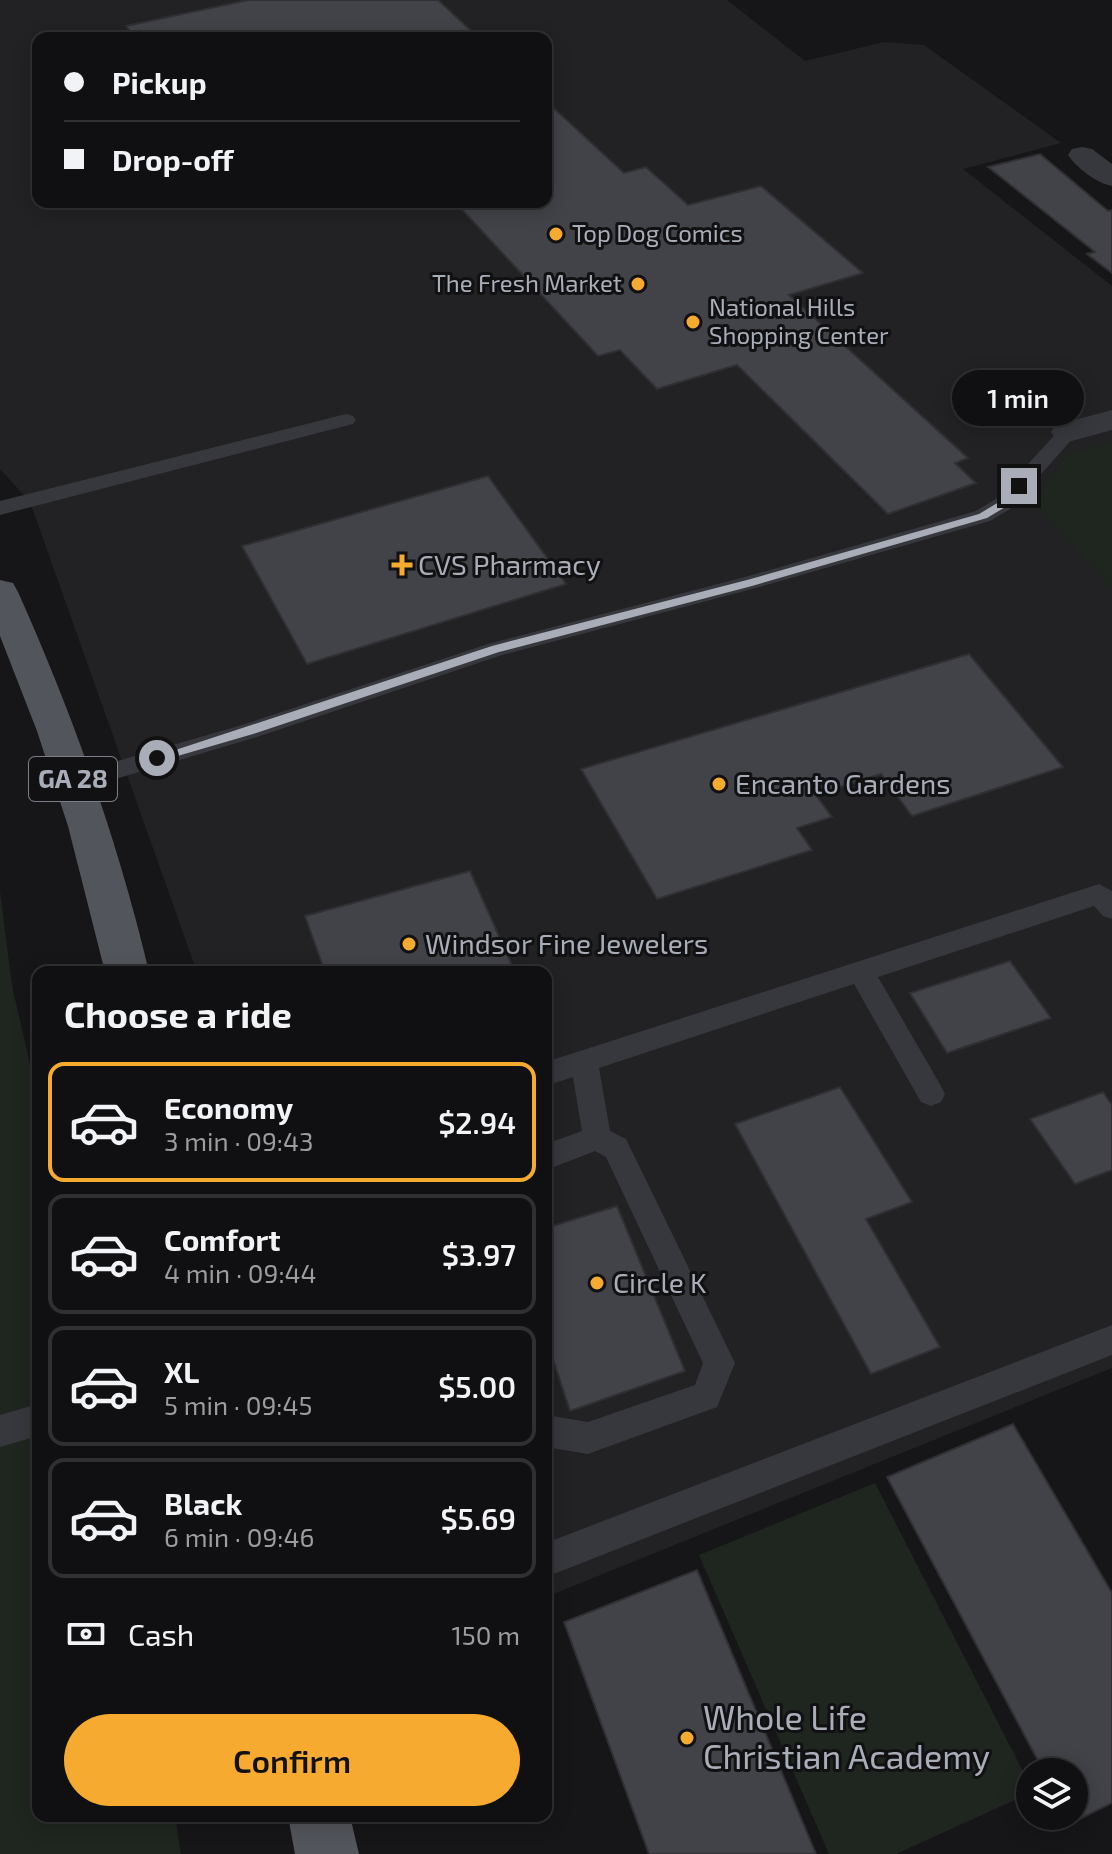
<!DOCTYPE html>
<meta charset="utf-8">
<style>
:root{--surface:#101012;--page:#19191b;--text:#f1f3f6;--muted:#9c9d9f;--line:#303032;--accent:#f6ab30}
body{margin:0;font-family:"Exo 2",sans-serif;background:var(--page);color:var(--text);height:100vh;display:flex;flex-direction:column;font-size:30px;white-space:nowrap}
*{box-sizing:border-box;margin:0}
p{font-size:26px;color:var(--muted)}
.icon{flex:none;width:44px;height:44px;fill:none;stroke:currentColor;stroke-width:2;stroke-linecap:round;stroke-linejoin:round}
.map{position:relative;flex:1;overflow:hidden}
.panel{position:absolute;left:32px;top:966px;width:520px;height:856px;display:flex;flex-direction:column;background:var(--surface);border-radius:16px;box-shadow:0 4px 20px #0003,0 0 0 2px var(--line)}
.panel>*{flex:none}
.hud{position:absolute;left:32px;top:32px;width:520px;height:176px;border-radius:16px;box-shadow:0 4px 20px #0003,0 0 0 2px var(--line);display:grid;align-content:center;height:176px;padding:0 32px;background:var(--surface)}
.controls{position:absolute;left:1016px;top:1758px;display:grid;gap:16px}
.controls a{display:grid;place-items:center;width:72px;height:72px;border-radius:50%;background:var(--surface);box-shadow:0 4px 20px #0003,0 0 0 2px var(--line);font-size:40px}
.end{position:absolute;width:36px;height:36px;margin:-18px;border:10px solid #a8adb8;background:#111;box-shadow:0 0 0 4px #111}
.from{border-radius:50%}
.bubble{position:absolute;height:56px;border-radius:28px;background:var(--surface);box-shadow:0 4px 20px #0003,0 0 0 2px var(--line);font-size:26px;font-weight:600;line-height:56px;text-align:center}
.hud b{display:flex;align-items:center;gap:28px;height:76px;font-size:30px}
.hud b+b{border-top:2px solid var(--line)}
.hud i{width:20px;height:20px;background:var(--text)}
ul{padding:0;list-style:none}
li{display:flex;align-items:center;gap:24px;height:120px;margin:0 16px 12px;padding:0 16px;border:4px solid var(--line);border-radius:16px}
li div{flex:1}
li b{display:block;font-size:30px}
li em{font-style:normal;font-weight:600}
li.selected{border-color:var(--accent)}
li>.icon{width:72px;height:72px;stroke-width:1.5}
h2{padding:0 32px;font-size:36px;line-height:96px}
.pay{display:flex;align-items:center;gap:20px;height:88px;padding:0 32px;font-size:30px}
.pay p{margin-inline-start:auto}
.action{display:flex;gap:16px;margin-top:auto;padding:16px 32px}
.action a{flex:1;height:92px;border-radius:48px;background:var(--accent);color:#111;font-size:32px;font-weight:600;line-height:92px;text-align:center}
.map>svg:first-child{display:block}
.built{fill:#222225;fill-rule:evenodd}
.green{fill:#1e261f}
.building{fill:#424348;stroke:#303034;stroke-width:2}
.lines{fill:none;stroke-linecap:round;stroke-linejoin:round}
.service{fill:#37383d;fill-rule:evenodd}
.minor{fill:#37383d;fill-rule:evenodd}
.primary{fill:#53555c;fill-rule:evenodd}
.route{fill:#a8adb8}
.poi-dot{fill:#f6ab30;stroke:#111113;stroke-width:3}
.labels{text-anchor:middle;stroke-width:6;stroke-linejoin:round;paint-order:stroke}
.far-poi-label{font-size:24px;fill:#a8adb8;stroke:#111113;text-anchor:start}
.shield{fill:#111113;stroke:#7b7e86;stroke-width:2}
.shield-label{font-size:26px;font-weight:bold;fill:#a8adb8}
.poi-label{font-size:28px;fill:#a8adb8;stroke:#111113;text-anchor:start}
.near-poi-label{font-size:34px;fill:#a8adb8;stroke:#111113;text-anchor:start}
</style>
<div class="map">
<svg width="1112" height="1854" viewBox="0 0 1112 1854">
<rect width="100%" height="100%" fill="#161618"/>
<!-- built -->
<path class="built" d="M0,0h727l78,61 79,-19 40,3 137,98 -98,26 149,117v1082l-566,229v-625h-349l-167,-470 -30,-33zM38,38h508v164h-508z"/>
<!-- green -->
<path class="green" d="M1112,442v146l-77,-84 32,-49z
M0,891l12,95 26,113v717h137l6,38h-181z
M875,1483l155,302v8l-134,61h-67l-130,-299z"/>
<!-- building -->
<path class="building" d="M248,0h190l41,38h-344l-9,-12z
M546,101l78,72 22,-6 42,38 73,-19 102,87 -74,22 179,163 -13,5 21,20 -88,31 -151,-149 -80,24 -37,-39 -22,6 -143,-154h91z
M1040,154l68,57 4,-1v63l-25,-19 8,-2 -107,-85z
M488,476l78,108 -259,80 -65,-118z
M969,654l94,113 -151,49 -31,-42 -65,21 16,22 -35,11 15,22 -155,49 -76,-130z
M470,871l45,101h-190l-20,-56z
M1010,961l41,57 -104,35 -37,-60z
M840,1087l72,115 -46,17 74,128 -69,27 -136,-250z
M1103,1092l9,13v65l-37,14 -45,-65z
M617,1206l68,165 -115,40 -24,-73v-110z
M1013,1424l99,169v210l-40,20 -4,-7h6v-44h-30l-157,-295z
M697,1570l119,284h-167l-85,-232z"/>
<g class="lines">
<!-- service -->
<path class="service" d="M346,414l7,2 3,4 -3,4 -353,91v-14z
M1068,426l7,2 3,4 -3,4 -65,73 -20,12 -234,67 -254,67 -245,82 -182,54 -9,-3 -3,-6 3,-6 176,-51 246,-81 257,-67 231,-66 20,-12 65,-71z
M1099,884l13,7v28l-9,-3 -9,-10 -216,71 63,109 4,8 -4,8 -10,4 -10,-4 -67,-118 -255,84 11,63 16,8 109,224 -18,44 -129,47 -42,-7v-32l42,7 107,-37 8,-22 -97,-206 -11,-6 -49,19v-26l36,-13 -9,-54 -27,9v-24z
M1112,1325v30l-566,222v-34z
M38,1404v32l-38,11v-32z"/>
<!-- minor -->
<path class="minor" d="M1082,147l10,2 20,15v22c-16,-3 -35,-18 -44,-31l4,-6z
M1112,410v20l-44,12 -12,-3 -5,-7 5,-7z"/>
<!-- primary -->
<path class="primary" d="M0,580l13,3 5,9c55,123 100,249 131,380h-44l-37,-146 -31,-95 -37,-95z
M288,1816h62l9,38h-64z"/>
</g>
<!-- route -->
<path class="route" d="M1016,484l8,2 -17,20 -20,12 -235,68 -253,66 -246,82 -96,28 -6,-4 341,-112 255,-66 232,-66 20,-12z"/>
<!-- markers -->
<g class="poi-dot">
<circle cx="556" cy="234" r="8"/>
<circle cx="638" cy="284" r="8"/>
<circle cx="693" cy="322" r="8"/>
<path d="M398 553h8v8h8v8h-8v8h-8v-8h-8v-8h8z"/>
<circle cx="719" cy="784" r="8"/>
<circle cx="409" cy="944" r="8"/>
<circle cx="597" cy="1283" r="8"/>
<circle cx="687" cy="1738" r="8"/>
</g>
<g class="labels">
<!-- far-poi labels -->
<g class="far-poi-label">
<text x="572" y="242">Top Dog Comics</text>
<text x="622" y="292" text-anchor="end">The Fresh Market</text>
<text x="709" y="316">National Hills<tspan x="709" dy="28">Shopping Center</tspan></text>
</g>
<!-- shield labels -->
<rect class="shield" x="29" y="757" width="88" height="44" rx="6"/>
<g class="shield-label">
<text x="73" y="788">GA 28</text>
</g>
<!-- poi labels -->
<g class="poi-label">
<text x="418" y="575">CVS Pharmacy</text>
<text x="735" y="794">Encanto Gardens</text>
<text x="425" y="954">Windsor Fine Jewelers</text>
<text x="613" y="1293">Circle K</text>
</g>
<!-- near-poi labels -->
<g class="near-poi-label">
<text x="703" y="1730">Whole Life<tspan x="703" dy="39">Christian Academy</tspan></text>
</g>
</g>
</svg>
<div class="controls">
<a><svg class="icon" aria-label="layers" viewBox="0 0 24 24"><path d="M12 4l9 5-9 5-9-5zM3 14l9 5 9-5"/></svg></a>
</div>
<i class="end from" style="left:157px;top:758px"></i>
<i class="end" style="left:1019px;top:486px"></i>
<div class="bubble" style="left:952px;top:370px;width:132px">1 min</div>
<div class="hud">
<b><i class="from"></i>Pickup</b>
<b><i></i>Drop-off</b>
</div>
<section class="panel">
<h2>Choose a ride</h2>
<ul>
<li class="selected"><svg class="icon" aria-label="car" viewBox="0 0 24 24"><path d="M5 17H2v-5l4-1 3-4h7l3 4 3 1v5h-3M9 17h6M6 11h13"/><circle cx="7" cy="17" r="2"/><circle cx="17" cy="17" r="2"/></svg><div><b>Economy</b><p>3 min · 09:43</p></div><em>$2.94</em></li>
<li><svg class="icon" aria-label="car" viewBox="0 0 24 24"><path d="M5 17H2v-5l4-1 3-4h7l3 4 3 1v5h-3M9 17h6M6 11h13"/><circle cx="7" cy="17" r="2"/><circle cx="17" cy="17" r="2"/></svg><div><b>Comfort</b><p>4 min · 09:44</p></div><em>$3.97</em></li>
<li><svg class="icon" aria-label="car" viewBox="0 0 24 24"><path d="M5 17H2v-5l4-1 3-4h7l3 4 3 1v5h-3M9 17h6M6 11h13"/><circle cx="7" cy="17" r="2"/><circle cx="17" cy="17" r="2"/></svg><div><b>XL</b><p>5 min · 09:45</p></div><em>$5.00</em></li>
<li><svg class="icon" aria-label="car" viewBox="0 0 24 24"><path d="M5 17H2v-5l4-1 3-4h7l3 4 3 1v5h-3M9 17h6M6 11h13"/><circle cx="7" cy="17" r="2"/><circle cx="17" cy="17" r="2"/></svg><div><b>Black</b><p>6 min · 09:46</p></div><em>$5.69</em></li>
</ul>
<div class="pay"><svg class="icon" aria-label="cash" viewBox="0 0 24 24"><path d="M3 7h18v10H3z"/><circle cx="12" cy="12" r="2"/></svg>Cash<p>150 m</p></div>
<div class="action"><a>Confirm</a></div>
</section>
</div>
